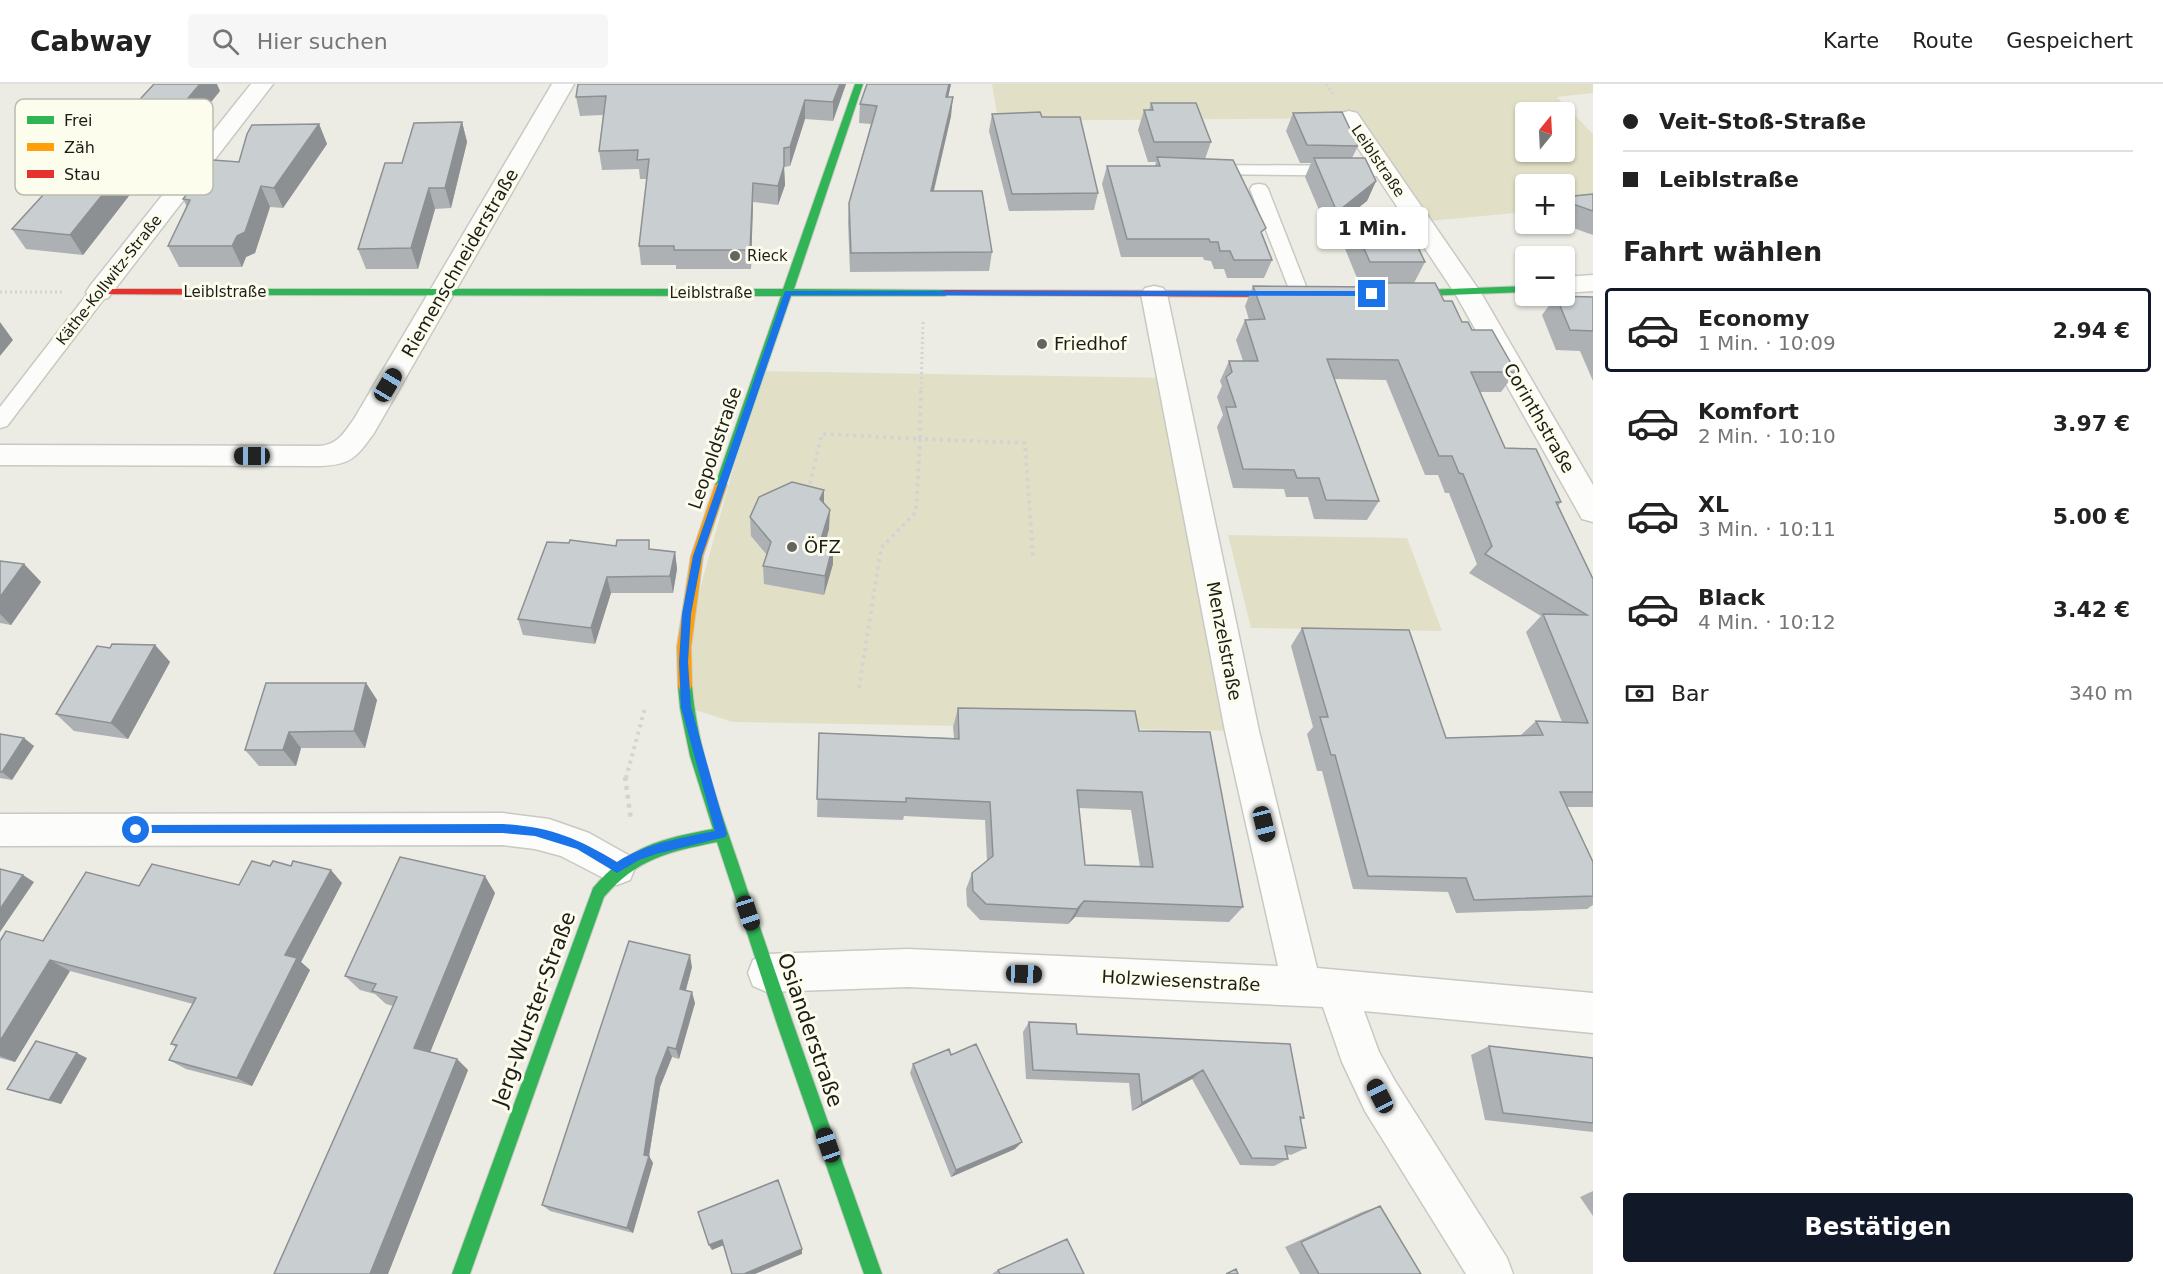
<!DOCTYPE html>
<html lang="de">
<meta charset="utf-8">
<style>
:root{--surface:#fff;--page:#f6f6f6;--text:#222;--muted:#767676;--line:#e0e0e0;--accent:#111827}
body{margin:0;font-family:"DejaVu Sans",sans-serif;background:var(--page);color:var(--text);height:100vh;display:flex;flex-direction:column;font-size:22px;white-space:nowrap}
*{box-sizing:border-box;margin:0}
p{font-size:20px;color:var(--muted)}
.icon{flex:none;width:33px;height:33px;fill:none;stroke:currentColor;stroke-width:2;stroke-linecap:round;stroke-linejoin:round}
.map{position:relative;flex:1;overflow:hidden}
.sheet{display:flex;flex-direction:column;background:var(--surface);width:570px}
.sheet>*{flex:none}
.top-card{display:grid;align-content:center;height:132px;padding:0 30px;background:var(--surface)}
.needle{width:39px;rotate:18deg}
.tools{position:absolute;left:1515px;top:18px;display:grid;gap:12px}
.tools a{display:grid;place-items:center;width:60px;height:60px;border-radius:6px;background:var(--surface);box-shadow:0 2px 4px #0004;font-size:30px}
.end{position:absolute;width:27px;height:27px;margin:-14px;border:8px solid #1a73e8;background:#fff;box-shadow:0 0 0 3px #fff}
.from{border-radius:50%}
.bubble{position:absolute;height:42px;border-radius:6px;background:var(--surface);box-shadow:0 2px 4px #0004;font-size:20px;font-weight:700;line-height:42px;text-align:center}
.car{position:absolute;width:18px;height:36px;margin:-18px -9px;border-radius:8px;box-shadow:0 0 4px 2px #0007;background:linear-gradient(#222 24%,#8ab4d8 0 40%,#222 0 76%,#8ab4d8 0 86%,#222 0)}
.top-card b{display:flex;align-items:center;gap:21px;height:57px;font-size:22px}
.top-card b+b{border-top:2px solid var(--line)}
.top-card i{width:15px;height:15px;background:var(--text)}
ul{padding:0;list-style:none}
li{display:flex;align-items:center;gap:18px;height:84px;margin:0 12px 9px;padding:0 18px;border:3px solid transparent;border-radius:6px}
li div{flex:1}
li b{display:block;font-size:22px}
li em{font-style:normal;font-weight:700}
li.selected{border-color:var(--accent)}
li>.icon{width:54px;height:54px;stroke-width:1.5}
h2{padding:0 30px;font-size:27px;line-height:72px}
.pay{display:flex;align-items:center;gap:15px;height:66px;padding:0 30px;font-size:22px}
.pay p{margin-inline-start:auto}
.primary-button{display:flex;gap:12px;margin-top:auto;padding:12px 30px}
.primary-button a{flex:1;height:69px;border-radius:6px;background:var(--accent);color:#fff;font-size:24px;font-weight:700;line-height:69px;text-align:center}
header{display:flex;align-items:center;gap:36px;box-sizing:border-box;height:84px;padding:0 30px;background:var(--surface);border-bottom:2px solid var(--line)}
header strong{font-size:28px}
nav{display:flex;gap:33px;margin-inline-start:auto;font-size:21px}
.search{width:420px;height:54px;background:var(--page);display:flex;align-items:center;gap:15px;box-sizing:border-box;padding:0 21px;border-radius:6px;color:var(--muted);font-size:22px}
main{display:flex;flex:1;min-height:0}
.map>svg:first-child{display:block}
.green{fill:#e1e0c7;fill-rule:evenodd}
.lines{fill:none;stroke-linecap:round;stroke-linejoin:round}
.lane-casing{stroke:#c9c9c3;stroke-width:3}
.street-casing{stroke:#c9c9c3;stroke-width:3}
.fast-casing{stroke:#c9c9c3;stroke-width:2}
.slow-casing{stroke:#c9c9c3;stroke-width:2}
.jam-casing{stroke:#c9c9c3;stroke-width:2}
.path-far2{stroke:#d3d3d1;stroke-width:3;stroke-dasharray:2 3;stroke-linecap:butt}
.path-far1{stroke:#d3d3d1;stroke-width:4;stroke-dasharray:3 4.5;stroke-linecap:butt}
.path{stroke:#d3d3d1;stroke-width:4.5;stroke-dasharray:4 5;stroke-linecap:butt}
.lane{fill:#fcfcfb;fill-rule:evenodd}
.street{fill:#fcfcfb;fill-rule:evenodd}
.fast{fill:#30b455;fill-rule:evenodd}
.slow{fill:#ff9f0a;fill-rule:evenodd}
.jam{fill:#e5322d;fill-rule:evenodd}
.wall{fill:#adb1b3;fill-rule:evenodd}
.shaded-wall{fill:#8d9092}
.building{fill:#c9ced0;stroke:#8d9092;stroke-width:1.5;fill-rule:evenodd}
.route{fill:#1a73e8}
.poi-dot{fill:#65655f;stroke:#fdfdee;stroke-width:2}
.labels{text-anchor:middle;stroke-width:6;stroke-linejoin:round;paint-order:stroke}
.far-street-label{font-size:15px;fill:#1d1c17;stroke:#fdfdee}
.far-poi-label{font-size:15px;fill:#1d1c17;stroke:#fdfdee;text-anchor:start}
.street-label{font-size:18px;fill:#1d1c17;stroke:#fdfdee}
.poi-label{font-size:18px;fill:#1d1c17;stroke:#fdfdee;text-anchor:start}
.near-street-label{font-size:21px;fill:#1d1c17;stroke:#fdfdee}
.key{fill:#fdfdee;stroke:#babaae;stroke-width:1.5}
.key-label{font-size:16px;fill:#1d1c17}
</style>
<header>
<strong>Cabway</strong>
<div class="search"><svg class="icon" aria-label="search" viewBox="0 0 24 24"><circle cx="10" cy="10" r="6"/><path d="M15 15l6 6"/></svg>Hier suchen</div>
<nav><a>Karte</a><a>Route</a><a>Gespeichert</a></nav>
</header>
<main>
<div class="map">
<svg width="1593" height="1190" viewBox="0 0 1593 1190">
<rect width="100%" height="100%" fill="#ecece4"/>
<!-- green -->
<path class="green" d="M992,0h601v9l-36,4 36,37v71l-28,3 -1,-24h-38l-1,28 -106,10 -70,-104 -351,3zM1526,28h38v40h-38z
M760,287l411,7 71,353 -509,-9 -47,-15 -2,-60z
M1228,451l179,3 35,93 -191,-3z"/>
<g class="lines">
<defs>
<path id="lane" d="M1204,81l181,1 8,5 -8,5 -187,-2 -2,-4 2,-4z
M1259,100l6,1 3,4 41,105 -2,4h-14l-2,-4 -41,-105 3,-4z
M99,202l7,2 2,4 -2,4 -99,130 -7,2v-21l92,-119z"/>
<path id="street" d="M251,0h22l-165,214 -9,2 -9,-2 -4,-6 4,-6z
M552,0h22l-200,349c-17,24 -23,32 -54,33l-320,-1v-20l320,1c18,-2 24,-13 34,-27z
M1349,27l8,2 124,180 112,192v37l-11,-3 -126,-224 -118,-177 3,-5z
M1593,191v16l-29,2v-16z
M1154,202l9,2 4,6 92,437 58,237 276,25v40l-229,-22 15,41 16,29 112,177 6,16h-47l-101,-163 -23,-49 -19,-55 -415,-20 -141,5 -14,-6 -5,-13 5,-13 14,-6 141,-5 370,17 -53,-235 -84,-437 4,-6z
M503,729l46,6 40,14 41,23 5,12 -5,12 -13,5 -56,-29 -26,-7 -32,-4 -503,1v-32z"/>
<path id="fast" d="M855,0h8l-69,205 151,1 5,3 -5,3h-154l-66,192 -4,1 -6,-4 66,-189 -530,-1 -5,-3 5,-3h532z
M1526,202v6l-129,5 -5,-3 5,-3z
M685,596l5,2 2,4c6,71 34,138 56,206 43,128 89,255 134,382h-18l-87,-250 -60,-182c-49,10 -79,16 -113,55l-134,377h-18l141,-386c36,-42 67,-49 120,-59l-23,-73 -10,-48 -2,-22 2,-4z"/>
<path id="slow" d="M721,397l6,4 -24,71 -12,91 1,39 -2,4h-10l-2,-4 -1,-39 14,-91 24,-71z"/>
<path id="jam" d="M99,205h152l5,3 -5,3 -156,-1v-4z
M945,206l349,1 5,3 -5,3 -353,-2v-4z"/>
</defs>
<!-- lane casing -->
<use href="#lane" class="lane-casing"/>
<!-- street casing -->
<use href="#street" class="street-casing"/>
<!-- fast casing -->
<use href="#fast" class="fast-casing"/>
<!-- slow casing -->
<use href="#slow" class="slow-casing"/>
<!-- jam casing -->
<use href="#jam" class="jam-casing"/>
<!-- path-far2 -->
<path class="path-far2" d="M1326,0l8,11
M0,208h62
M921,305l2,-68"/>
<!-- path-far1 -->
<path class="path-far1" d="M808,407l14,-57 98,5 1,-51
M859,604l22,-140 35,-36 4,-73 105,4 8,115
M626,694l19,-70"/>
<!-- path -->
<path class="path" d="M625,693l6,43"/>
<!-- lane -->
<use href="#lane" class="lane"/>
<!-- street -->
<use href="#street" class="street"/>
<!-- fast -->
<use href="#fast" class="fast"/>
<!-- slow -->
<use href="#slow" class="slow"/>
<!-- jam -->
<use href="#jam" class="jam"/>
</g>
<!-- wall -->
<path class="wall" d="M578,0h268l-13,37 -28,-2 -15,47 -6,1 1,18 -7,20 -25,-3 -2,67h-75v-4h-35l-2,-19 8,-67h-7l-1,-10 -37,1 -3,-19 4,-36 -23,1 -4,-19z
M951,0l-3,13 3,19 -17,75 58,61 -3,19 -139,1 -2,-50 1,-19 22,-79 -12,-1 1,-19z
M220,7l-76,93 -5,-1 -56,72 -57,-6 -14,-20 41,-35z
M1151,19l60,39 -6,17 58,76 9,25 -8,18h-37l-3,-9h-10l-3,-8 -7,-1 -1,-3h-82l-19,-73 5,-18h48l1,-4h-8l-10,-32 6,-20h5z
M1293,29l65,33 -6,12 24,23 -9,20 -17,13 75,48 -11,21h-55l-20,-49 8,-18 -19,15 -23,-54 6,-14h-11l-14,-32z
M992,30l50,3 56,76 -4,17 -85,1 -20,-80z
M462,38l5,20 -16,66 -16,1 -17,60h-52l-8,-20z
M319,40l8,20 -44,64 -13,-1 -15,46 -9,4 -4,10h-63l-11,-21 19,-39 -4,-8 56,-37z
M1593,110v41l-31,-11h2v-27z
M1379,199l65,18 18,21 10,8 44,42 -15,20h-21l25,56 56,54 -3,4 35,73v228h-26l26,55v43l-6,4 -131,4 -8,-21 -95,-3 -31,-118h-5l-10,-37 6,-7 -22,-81 11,-18 144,110 75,-3 15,-14 26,1 -36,-90 15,-16 -72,-43 8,-9 -28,-71h-4l-7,-18h-13l-39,-95 -52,-1 45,122 -12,19 -53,-1 -6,-22h-22l-2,-8 -51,-1 -16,-61 6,-12 -6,-18 5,-11 -2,-5 9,-20h14l-7,-21 9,-20h4l-4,-14 8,-20 124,1z
M1556,212l37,1v84l-13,-30 -24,-1 -14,-35z
M824,406v13l5,26 -4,14 8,21 -9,31 -60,-11 -1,-18 4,-11 -16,-19 -1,-19z
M651,466l24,2 2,17 -4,24h-62l-16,51 -72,-9 -5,-16z
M0,477l24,3 17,18 -30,43 -11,-2z
M155,561l15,17 -42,77 -54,-8 -18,-17 54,-66z
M366,599l11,17 -12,48h-64l-5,18h-37l-14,-16z
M958,624l181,23 104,176 -14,15 -154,-5 -7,7 -88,-4 -13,-14 -1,-17 6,-16 15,-12 -2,-41 -81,-4 -1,4 -86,-3 2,-84 135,5 -1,-11zM1079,724l52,2 9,57 -55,-2z
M0,650l34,12 -22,34 -12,-2z
M270,782l72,17 -41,79 9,8 -58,116 -66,-17 -17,-9 7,-13 -5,-3 22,-40 -123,-33 -55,91 -15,-4v-117h43l96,-55 100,-1z
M495,809l-65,159 27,7 11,11 -80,204 5,-268 -7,-2 -11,-10 -15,-4 -15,-14z
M692,883l-6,23 9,13 -16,56 -7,-2 -12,30 -11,69 4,7 -20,70 -83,-22 -8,-6z
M1029,938l48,12 213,10 14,74 -4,2 6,28 -15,7 -4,-1 1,5 -14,7 -34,-1 -48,-86 -60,32 -3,-28 -103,-4 -3,-47z
M1489,962l104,12v74l-108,-12 -14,-65z
M951,971l64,94 -64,28 -41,-104 3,-9z
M87,974l-26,46 -42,-11 -12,-4z
M1593,1107v25l-13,-19z
M1380,1122l41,68h-121l-15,-27 77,-35z
M998,1186l86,4h-92z"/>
<!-- shaded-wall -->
<path class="shaded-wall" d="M200,0h17l3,7 -76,93 -11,-21z
M840,0h6l-13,37v-19z
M949,0h2l-7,32 2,-19z
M953,13l-2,19 -22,94 2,-19z
M805,16v19l-15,47v-19z
M462,38l5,20 -16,66 -6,-20z
M319,40l8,20 -44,64 -9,-20z
M128,79l11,20 -56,72 -13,-20z
M784,82l1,19 -7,20v-19z
M1376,97l-9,20 -18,14 -1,-1 -1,2 -19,15 9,-19z
M753,99v19l-2,67 -1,-19z
M261,102l9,21 -15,46 -9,4 -4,10 -10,-21z
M429,104l6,21 -17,60 -7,-21z
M0,238l13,18 -13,16z
M824,406v19l-4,-10z
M830,426l-1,19 -9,32v-19z
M833,461v19l-9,31 1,-19z
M675,468l2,17 -4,24 -3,-17z
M24,480l17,18 -30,43 -11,-11v-17z
M607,493l4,16 -16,51 -4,-16z
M155,561l15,17 -42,77 -17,-16z
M366,599l11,17 -12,48 -11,-17z
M289,648l12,16 -5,18 -13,-16z
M24,654l10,8 -22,34 -10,-8z
M331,786l11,13 -41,79 9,8 -58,116 -15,-8 48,-123z
M23,791l11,7 -34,50v-23z
M485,792l10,17 -68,167 -13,-12z
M1084,817l-9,16 -7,7 9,-15z
M690,871l2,12 -9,33 -3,-11z
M50,876l20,11 -55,91 -15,-6v-15z
M692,908l3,11 -16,56 -3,-10z
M668,963l4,10 -12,30 -11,69 4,7 -20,70 -6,-5 17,-73 12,-77z
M77,969l10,5 -26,46 -12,-4z
M457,975l11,11 -80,204h-18z
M1203,986l-11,9 -60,32 10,-8z
M1022,1058l-7,7 -64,28 5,-7z
M722,1156l2,5 -12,5 -3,-5z
M802,1165v5l-47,20h-11z"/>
<!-- building -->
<path class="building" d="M154,0h46l-67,79h-5l-58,72 -58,-6 32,-35h9z
M578,0h262l-7,18 -28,-2 -15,47 -6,1v18l-6,20 -25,-3 -3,67h-76v-4h-35l10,-87 -12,1 1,-10 -39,1 7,-55 -30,1z
M867,0h82l-3,13h7l-22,94h51l10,61 -141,1 -2,-50 28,-97 -17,-2z
M1151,19h45l15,39h-57l-10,-32h9z
M1040,28l2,5h38l18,76 -86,1 -20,-80z
M1342,28l16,34 -51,-1 -14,-32z
M462,38l-17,66h-16l-18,60 -53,1 27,-86h17l12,-40z
M319,40l-45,64 -13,-2 -16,46 -8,4 -5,10h-64l22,-46 -7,-1 30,-39 26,2 8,-28 5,-9z
M1157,73l76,3 33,68 -5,4 11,28h-38l-4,-9h-10l-2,-9h-8l-1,-3h-82l-20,-73h53z
M1314,74h51l11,23 -39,31z
M1593,110v17l-29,-10v-4z
M1400,126l25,52h-55l-22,-48z
M1379,199h56l9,18h8l10,21h6l4,8h20l24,42h-45l34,76 31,1 25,53h-5l37,77v213h-33l33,70v34l-119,4 -8,-22 -98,-2 -33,-121h-4l-11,-38h8l-26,-89 107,2 37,108 97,-3 -7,-14 52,2 -45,-109 44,1 -102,-61 7,-8 -29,-72 -4,-1 -7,-17h-13l-41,-96 -71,-1 52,142 -53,-1 -7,-22h-22l-3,-8 -51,-1 -17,-62h10l-10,-30 6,-5 -3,-11h29l-13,-41 20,-1 -12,-33 128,1z
M1556,212l37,1v34l-23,-1z
M792,398l32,8 -4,9 10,11 -10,32 13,3 -8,31 -62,-10 8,-24 -21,-25 9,-20z
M570,456l46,6 1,-6h32v9l26,3 -5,24 -63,1 -16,51 -73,-9 29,-77 22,1z
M0,477l24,3 -24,33z
M112,560l43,1 -44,78 -55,-9 41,-68 13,2z
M266,599h100l-12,48 -65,1 -6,18h-38z
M958,624l177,3 4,20 71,1 33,175 -159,-6 -7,8 -91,-5 -13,-13 -1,-18 21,-17 -3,-54 -84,-4v4l-89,-3 2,-66 140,6zM1077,706l65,2 11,75 -68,-2z
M0,650l24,4 -22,34h-2z
M400,773l85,19 -71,172 43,11 -87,215h-96l123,-277 -25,-6 4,-7 -31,-8z
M252,777l18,5 3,-5 18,5 2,-5 38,9 -46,85 12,3 -60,120 -68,-18 8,-15 -6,-1 25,-46 -146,-38 -50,81v-100l6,-10 37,10 43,-69 53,14 13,-22 87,21z
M0,785l23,6 -23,34z
M629,857l61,14 -10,34 12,3 -16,57 -8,-2 -12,31 -12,77 5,1 -22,72 -85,-23z
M1029,938l47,2 1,10 213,10 14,74 -4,-1 6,31 -21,-2 3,13 -36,-1 -49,-88 -61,33 -3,-29 -106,-4z
M36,957l41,12 -28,47 -42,-11z
M976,960l46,98 -66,28 -43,-106 36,-15 2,6z
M1489,962l104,12v65l-90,-10z
M778,1096l24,69 -58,25h-12l-10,-34 -13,5 -11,-33z
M1380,1122l41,68h-102l-18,-32z
M1067,1155l17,35h-84l-2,-4z
M1236,1185l2,5h-12z"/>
<!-- route -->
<path class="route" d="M785,207h587l4,3 -4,2 -581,-1 -89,261 -11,58 -3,48 3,45 36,127 -2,3 -69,17 -17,6 -22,13 -40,-24 -42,-13 -32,-3h-371l-1,-3 5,-5 367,-1c47,3 74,14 114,38 29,-19 64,-24 98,-31l-34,-124 -2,-45 3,-48 11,-58z"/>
<!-- markers -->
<g class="poi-dot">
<circle cx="735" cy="172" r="6"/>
<circle cx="1042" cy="260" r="6"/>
<circle cx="792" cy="463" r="6"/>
</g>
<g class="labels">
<!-- far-street labels -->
<g class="far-street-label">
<text transform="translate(1378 77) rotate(56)" y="5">Leiblstraße</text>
<text transform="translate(109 196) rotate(-52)" y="5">Käthe-Kollwitz-Straße</text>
<text x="225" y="213">Leiblstraße</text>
<text x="711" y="214">Leiblstraße</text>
</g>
<!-- far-poi labels -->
<g class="far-poi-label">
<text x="747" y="177">Rieck</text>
</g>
<!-- street labels -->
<g class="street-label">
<text transform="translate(460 179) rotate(-60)" y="6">Riemenschneiderstraße</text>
<text transform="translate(1539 334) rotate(60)" y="6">Corinthstraße</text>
<text transform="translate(715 364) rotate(-71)" y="6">Leopoldstraße</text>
<text transform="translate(1224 557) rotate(79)" y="6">Menzelstraße</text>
<text transform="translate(1181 897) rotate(3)" y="6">Holzwiesenstraße</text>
</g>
<!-- poi labels -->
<g class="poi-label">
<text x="1054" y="266">Friedhof</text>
<text x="804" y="469">ÖFZ</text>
</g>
<!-- near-street labels -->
<g class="near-street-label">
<text transform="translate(534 925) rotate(-70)" y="7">Jerg-Wurster-Straße</text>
<text transform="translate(810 946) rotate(71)" y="7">Osianderstraße</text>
</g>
</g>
<!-- legend -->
<rect x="15" y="15" width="198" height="96" rx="9" class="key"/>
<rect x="27" y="32" width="27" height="8" fill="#30b455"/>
<rect x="27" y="59" width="27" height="8" fill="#ff9f0a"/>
<rect x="27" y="86" width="27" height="8" fill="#e5322d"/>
<g class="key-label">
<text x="64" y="42">Frei</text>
<text x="64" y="69">Zäh</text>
<text x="64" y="96">Stau</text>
</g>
</svg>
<div class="tools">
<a><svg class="needle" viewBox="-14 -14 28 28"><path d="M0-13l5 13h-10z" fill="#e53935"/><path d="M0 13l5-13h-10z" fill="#767676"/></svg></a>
<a>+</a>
<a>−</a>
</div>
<i class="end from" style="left:136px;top:746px"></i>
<i class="end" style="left:1372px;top:210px"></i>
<div class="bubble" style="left:1317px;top:123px;width:111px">1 Min.</div>
<i class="car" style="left:388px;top:301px;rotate:31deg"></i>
<i class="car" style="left:252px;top:372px;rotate:270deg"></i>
<i class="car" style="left:1264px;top:740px;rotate:166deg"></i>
<i class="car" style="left:748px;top:829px;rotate:162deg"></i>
<i class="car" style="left:1024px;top:890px;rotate:92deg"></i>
<i class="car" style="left:1380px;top:1012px;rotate:333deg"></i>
<i class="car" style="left:828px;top:1061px;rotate:341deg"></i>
</div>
<section class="sheet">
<div class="top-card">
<b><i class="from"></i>Veit-Stoß-Straße</b>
<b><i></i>Leiblstraße</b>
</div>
<h2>Fahrt wählen</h2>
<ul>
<li class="selected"><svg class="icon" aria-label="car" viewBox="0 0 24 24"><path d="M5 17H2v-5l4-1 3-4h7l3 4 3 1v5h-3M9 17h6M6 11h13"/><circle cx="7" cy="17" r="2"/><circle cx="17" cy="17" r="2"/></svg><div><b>Economy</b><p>1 Min. · 10:09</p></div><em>2.94 €</em></li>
<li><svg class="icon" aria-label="car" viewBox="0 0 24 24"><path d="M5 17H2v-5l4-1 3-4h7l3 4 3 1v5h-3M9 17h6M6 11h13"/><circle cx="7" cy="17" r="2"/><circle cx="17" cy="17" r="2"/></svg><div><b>Komfort</b><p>2 Min. · 10:10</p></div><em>3.97 €</em></li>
<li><svg class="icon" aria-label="car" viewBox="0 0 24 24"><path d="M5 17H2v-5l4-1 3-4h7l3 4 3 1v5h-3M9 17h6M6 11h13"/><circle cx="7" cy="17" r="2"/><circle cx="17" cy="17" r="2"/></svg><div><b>XL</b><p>3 Min. · 10:11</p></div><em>5.00 €</em></li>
<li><svg class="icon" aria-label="car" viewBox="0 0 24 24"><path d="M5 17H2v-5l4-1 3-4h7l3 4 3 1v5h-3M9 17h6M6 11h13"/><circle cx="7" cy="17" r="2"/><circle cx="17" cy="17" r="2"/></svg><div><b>Black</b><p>4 Min. · 10:12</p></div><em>3.42 €</em></li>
</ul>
<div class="pay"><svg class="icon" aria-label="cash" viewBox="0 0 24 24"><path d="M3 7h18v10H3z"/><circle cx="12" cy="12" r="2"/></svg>Bar<p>340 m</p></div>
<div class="primary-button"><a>Bestätigen</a></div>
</section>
</main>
